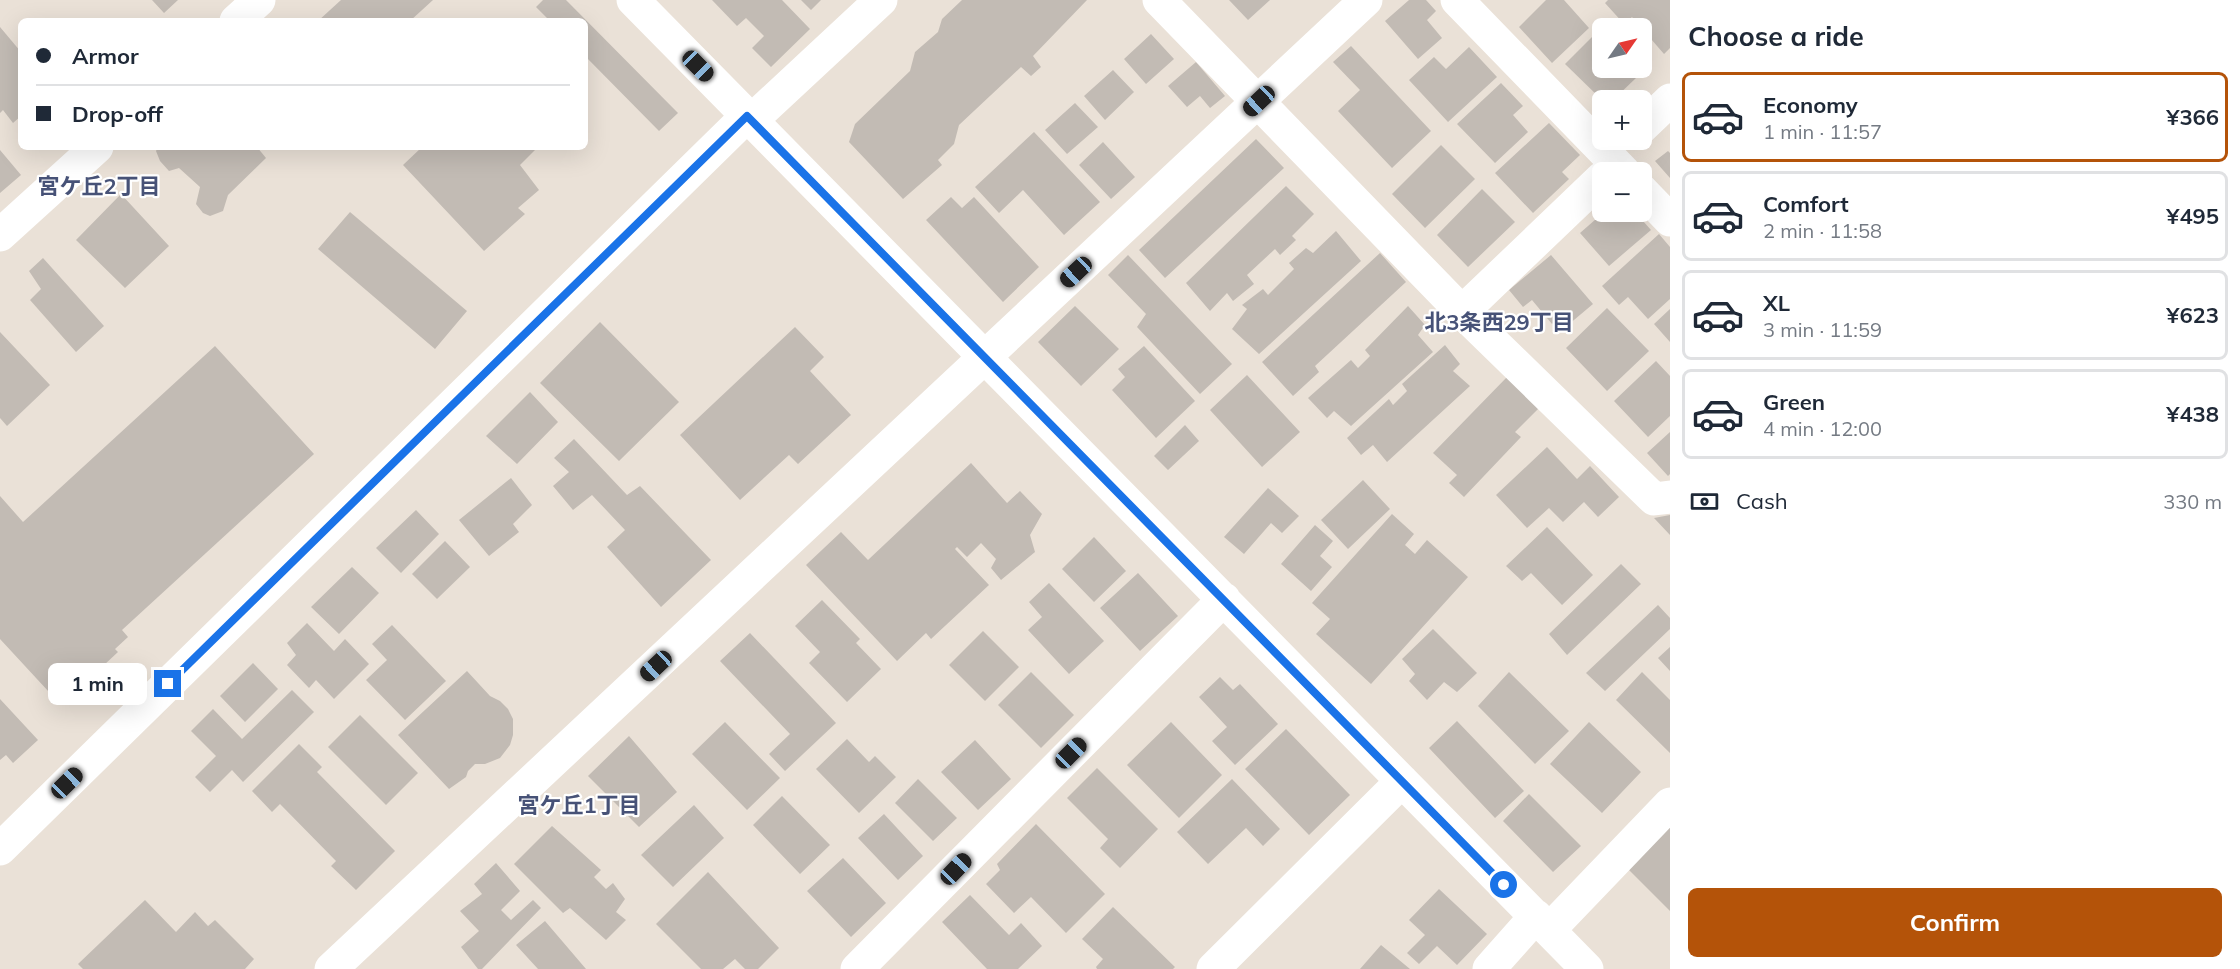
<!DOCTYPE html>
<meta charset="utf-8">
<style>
:root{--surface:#fff;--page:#f2f2f3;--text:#1f2937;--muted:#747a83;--line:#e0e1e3;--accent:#b45309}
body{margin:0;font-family:Mulish,"Noto Sans JP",sans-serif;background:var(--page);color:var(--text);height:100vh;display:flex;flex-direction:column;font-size:22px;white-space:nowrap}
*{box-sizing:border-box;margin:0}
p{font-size:20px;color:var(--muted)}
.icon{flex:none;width:33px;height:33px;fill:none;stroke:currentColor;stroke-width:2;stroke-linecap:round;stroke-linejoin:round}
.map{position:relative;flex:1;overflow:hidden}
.side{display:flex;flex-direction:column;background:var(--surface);width:570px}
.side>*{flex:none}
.banner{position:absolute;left:18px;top:18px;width:570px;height:132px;border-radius:9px;box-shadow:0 6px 24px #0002;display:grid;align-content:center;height:132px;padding:0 18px;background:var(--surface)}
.needle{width:39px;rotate:56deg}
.controls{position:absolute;left:1592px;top:18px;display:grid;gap:12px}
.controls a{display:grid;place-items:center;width:60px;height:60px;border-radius:9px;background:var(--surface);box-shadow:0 6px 24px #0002;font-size:30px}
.end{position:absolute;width:27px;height:27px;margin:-14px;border:8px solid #1a73e8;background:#fff;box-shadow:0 0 0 3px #fff}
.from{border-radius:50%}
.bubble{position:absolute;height:42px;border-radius:9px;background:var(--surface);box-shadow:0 6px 24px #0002;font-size:20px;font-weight:700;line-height:42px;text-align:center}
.car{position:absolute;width:18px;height:36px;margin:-18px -9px;border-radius:8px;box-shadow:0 0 4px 2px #0007;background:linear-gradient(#222 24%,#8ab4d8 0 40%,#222 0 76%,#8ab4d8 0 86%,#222 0)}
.banner b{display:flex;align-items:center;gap:21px;height:57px;font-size:22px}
.banner b+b{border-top:2px solid var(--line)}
.banner i{width:15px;height:15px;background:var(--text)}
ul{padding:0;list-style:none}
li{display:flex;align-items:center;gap:18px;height:90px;margin:0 12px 9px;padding:0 6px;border:3px solid var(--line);border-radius:9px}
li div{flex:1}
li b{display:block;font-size:22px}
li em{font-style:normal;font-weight:700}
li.active{border-color:var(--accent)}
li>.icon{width:54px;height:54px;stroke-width:1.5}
h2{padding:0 18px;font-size:27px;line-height:72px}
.pay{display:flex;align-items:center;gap:15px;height:66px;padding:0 18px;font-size:22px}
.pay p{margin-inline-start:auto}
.cta{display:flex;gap:12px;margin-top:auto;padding:12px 18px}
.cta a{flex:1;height:69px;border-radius:9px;background:var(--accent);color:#fff;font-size:24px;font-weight:700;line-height:69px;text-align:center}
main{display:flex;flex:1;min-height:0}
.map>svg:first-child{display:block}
.building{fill:#c2bbb4}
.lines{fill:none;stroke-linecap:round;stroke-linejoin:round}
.minor{stroke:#fff;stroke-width:33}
.route{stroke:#1a73e8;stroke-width:8}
.labels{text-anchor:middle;stroke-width:4.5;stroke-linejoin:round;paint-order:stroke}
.neighbourhood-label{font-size:22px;font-weight:bold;fill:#475277;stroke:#fff}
</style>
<main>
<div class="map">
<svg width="1670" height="969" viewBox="0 0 1670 969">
<rect width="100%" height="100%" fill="#eae1d7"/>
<!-- building -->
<path class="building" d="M152,0h26l-14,13z
M341,0h92l-23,21h-92z
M543,0h23l112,113 -19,18 -74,-75v-35h-35l-14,-14z
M712,0h70l28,29 -39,38 -19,-19 12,-12 -18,-18 -9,8z
M801,0h20l-10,10z
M962,0h125l-54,56 8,11 -10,9 -10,-9 -62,58 -5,19 -16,16 4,5 -39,34 -54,-57 6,-18 55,-53 5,-19 23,-20 4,-13z
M1229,0h41l-22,20z
M1409,0h17l10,11 -9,9 15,18 -24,21 -33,-38z
M1546,0h18l25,28 -37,35 -33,-36z
M1608,0h62v48l-6,6 -32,-37 -8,7 -19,-21z
M0,27l21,25v64l-8,7 -10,-13 -3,3z
M1596,33l6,7v28h24l10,10 -23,22h-11l-37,-36z
M1151,34l23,25 -28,25 -22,-25z
M1351,46l80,85 -39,37 -54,-57 22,-21 -27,-28z
M1469,47l28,30 -49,45 -39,-42 25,-23 12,12z
M1196,62l29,34 -15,12 -10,-12 -13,11 -19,-21z
M1113,70l21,22 -29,28 -21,-24z
M1501,83l22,23 -10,9 15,17 -33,31 -38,-39z
M1075,103l23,24 -31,27 -22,-24z
M1549,123l31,32 -18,17 7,7 -36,34 -38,-40z
M1034,132l66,70 -36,33 -41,-45 -24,23 -24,-26z
M1256,139l28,29 -119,110 -26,-28z
M1103,142l32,35 -24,22 -32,-34z
M1441,145l34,34 -50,49 -33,-34z
M158,147h99l9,11 -38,37 -5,16 -13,5 -7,-3 -7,-9 4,-17 -21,-19 -10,3 -9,-10 -4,-10z
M422,147h116l-18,18 19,25 -21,18 7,6 -41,37 -81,-86z
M0,150l21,25 -21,18z
M1668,151l2,2v25l-15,-17z
M1286,186l28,28 -22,22 4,4 -16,15 -5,-6 -28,26 7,9 -21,17 -6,-8 -17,18 -24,-28z
M1482,189l33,33 -47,45 -31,-32z
M121,194l48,52 -44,42 -49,-48z
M951,197l11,11 12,-11 65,70 -36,35 -77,-82z
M350,212l117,99 -32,38 -117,-100z
M1604,212h31l16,18 -42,36 -29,-33z
M1336,231l25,30 -102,93 -27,-25 15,-20 -5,-4 21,-16 5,6 26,-26 -5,-6 17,-15 7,5z
M1659,234l11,13v52l-22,20 -20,-22 -9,8 -17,-19z
M1380,253l26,29 -91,84 4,6 -26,24 -31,-34z
M1128,255l104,109 -32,30 -63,-67 9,-13 -38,-39z
M1551,255l42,49 -25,21 -7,-9 -9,8 -20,-24 -9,7 -14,-17z
M43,258l61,68 -28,26 -46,-52 11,-11 -12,-18z
M1075,306l44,43 -38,37 -43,-44z
M1408,306l17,19 -7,10 15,17 -82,74 -17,-15 -7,7 -19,-20 43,-38 7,8 12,-12 -5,-6z
M1607,308l42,43 -42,40 -41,-43z
M1670,309v33l-16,-18z
M600,322l79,80 -60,59 -79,-78z
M795,327l29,30 -14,14 41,44 -53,49 -9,-9 -49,45 -60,-65z
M0,332l50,53 -43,41 -7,-8z
M1445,345l15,19 -7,7 17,15 -83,76 -14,-17 -12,10 -14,-17 42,-39 4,6 14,-14 -5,-7z
M215,346l99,108 -192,176 6,7 -13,12 3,3 -57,53 -61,-66v-143l23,26z
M1144,346l51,55 -39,37 -44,-48 13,-13 -7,-8z
M1656,361l14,15v40l-22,21 -34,-36z
M1247,375l53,57 -38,35 -52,-57z
M1507,377l32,31 -24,24 6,5 -57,60 -15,-14 8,-8 -24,-22z
M530,392l28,30 -41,42 -31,-28z
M1185,425l14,16 -31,29 -14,-14z
M1670,432v42l-2,2 -21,-23z
M574,439l53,56 13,-9 71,74 -50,47 -54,-60 18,-17 -33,-35 -19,15 -20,-24 16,-14 -15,-14z
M1547,447l30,32 13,-13 29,31 -21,20 -14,-15 -21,20 -14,-14 -22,20 -31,-33z
M971,463l36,40 13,-12 22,23 -12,21 5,17 -34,28 -10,-12 5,-9 -15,-16 -14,14 -10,-10 -2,2 34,36 -58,54 -5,-6 -29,28 -91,-96 35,-33 27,28z
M511,478l21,27 -19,19 6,8 -30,24 -30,-36z
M1363,480l27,29 -42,40 -27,-29z
M1268,488l31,28 -17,17 -11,-10 -27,31 -20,-17z
M416,510l23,24 -38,39 -25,-25z
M1392,514l22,20 -9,11 10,9 12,-14 41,37 -97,107 -55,-50 14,-15 -18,-16z
M1670,515v20l-16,-17z
M1315,525l18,16 -13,15 12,11 -21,24 -30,-27z
M1547,527l46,48 -31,30 -31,-32 -9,8 -16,-15z
M1094,537l32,34 -32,31 -32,-33z
M445,541l25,26 -33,32 -25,-25z
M1621,564l20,20 -74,71 -18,-21z
M352,567l27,26 -40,41 -28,-27z
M1138,573l40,43 -38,35 -40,-43z
M1049,583l55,58 -35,33 -41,-44 14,-13 -13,-15z
M822,600l38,39 -4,4 25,26 -34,33 -38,-39 11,-11 -25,-26z
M1658,605l12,13v11l-65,62 -19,-18z
M307,623l27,28 11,-12 24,25 -35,35 -18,-19 -7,8 -22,-23 9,-10 -9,-12z
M392,625l54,56 -41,39 -39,-40 21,-20 -15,-16z
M1433,629l44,44 -20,19 -13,-10 -17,18 -18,-19 6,-7 -13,-15z
M983,631l36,36 -34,34 -36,-36z
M750,633l86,90 -51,48 -16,-17 21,-20 -70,-73z
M1670,647v24l-12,-13z
M253,663l25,26 -33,33 -25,-26z
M467,671l23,25 10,5 8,8 5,10v16l-3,10 -10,13 -15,6h-10l-7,7 -2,6 -17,12 -51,-54z
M1031,672l43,43 -33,33 -43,-43z
M1509,672l60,59 -34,33 -57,-58z
M1642,672l28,28v53l-54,-53z
M1220,677l13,13 7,-6 38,40 -43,41 -23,-24 15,-14 -28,-30z
M292,690l22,22 -71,70 -11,-12 -22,22 -15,-15 21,-21 -25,-25 22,-22 29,30z
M0,699l38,41 -25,23 -7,-8 -6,5z
M360,715l58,58 -32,32 -58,-58z
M1457,721l67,70 -29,27 -66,-70z
M725,722l55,56 -33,32 -55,-56z
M1171,722l51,53 -43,43 -52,-53z
M1589,722l52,50 -39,41 -52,-49z
M1286,729l64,66 -41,40 -64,-66z
M629,736l48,56 -38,35 -51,-51z
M847,739l22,23 6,-6 21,21 -37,36 -43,-44z
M975,740l36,39 -33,31 -37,-38z
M299,744l23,23 -5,5 78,79 -39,39 -25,-24 5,-5 -56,-57 -8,8 -20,-21z
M1097,768l61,61 -38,39 -20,-20 8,-9 -41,-41z
M918,779l39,39 -24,23 -38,-38z
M1232,779l48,50 -17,17 -17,-18 -38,36 -31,-32z
M1529,794l52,52 -28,26 -50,-51z
M782,796l48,49 -30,29 -47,-49z
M694,805l30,33 -51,49 -32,-32z
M884,814l39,42 -25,24 -40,-42z
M1036,824l69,70 -39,39 -35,-36 -17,16 -28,-29 14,-14 -3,-6z
M1670,824v87l-44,-44z
M552,826l49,44 -7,7 12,12 7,-6 12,16 -9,13 10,8 -20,20 -36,-32 -7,5 -49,-49z
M843,858l43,45 -35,34 -44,-46z
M496,863l24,28 -19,19 10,10 22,-20 8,8 -59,61h-4l-17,-22 18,-16 -19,-20 22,-17 -8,-10z
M708,872l71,76 -21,21h-13l-10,-10 -12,10h-22l-45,-45z
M1439,889l48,45 -30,31 -20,-19 -18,18 -12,-11 18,-18 -16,-15z
M970,895l39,40 12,-12 21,23 -24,23h-31l-45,-47z
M145,900l31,32 19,-20 13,14 7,-6 39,39 -9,10h-162l-5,-5z
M1113,907l62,60 -2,2h-76l-1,-2 7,-8 -21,-20z
M545,921l41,48h-48l-22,-24z
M1381,945l29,24h-50z"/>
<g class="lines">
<!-- minor -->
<path class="minor" d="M633,0l954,969
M1159,0l303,312 192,187 16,-2
M1457,0l167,172
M236,21l23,-21
M752,120l129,-120
M1641,128l29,-28
M1641,190l29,30
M0,235l97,-88
M1462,312l140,-134
M0,849l747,-733
M1549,930l121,-126
M331,969l1035,-969
M857,969l367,-370
M1213,969l189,-188
M1489,969l47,-53"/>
</g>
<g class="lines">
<!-- route -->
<path class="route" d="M168,684l579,-568 757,769"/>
</g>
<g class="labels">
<!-- neighbourhood labels -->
<g class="neighbourhood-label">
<text x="99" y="194">宮ケ丘2丁目</text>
<text x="1499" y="330">北3条西29丁目</text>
<text x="579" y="813">宮ケ丘1丁目</text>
</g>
</g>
</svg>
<div class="controls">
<a><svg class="needle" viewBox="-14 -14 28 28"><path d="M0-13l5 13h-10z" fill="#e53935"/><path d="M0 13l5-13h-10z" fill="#747a83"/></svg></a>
<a>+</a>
<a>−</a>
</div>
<i class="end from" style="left:1504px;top:885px"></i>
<i class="end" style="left:168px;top:684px"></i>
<div class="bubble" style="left:48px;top:663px;width:99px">1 min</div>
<i class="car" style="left:698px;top:66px;rotate:135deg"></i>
<i class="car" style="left:1259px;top:101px;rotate:227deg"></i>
<i class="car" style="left:1076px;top:272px;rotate:227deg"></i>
<i class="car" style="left:656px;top:666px;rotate:227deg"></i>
<i class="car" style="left:1071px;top:753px;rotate:45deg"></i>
<i class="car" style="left:67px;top:783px;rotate:46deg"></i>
<i class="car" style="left:956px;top:869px;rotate:44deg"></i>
<div class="banner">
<b><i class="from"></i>Armor</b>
<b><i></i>Drop-off</b>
</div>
</div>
<section class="side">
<h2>Choose a ride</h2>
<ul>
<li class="active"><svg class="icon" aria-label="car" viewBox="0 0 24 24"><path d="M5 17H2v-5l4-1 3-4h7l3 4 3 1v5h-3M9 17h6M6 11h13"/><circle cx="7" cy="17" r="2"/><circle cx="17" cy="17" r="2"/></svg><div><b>Economy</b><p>1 min · 11:57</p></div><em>¥366</em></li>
<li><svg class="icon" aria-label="car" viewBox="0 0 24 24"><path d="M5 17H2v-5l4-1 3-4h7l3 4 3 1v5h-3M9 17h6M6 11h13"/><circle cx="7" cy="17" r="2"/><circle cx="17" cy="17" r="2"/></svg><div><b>Comfort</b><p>2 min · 11:58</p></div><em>¥495</em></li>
<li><svg class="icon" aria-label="car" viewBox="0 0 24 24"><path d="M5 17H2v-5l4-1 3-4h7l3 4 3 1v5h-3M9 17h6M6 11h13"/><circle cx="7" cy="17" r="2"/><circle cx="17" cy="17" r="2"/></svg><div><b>XL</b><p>3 min · 11:59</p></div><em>¥623</em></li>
<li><svg class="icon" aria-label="car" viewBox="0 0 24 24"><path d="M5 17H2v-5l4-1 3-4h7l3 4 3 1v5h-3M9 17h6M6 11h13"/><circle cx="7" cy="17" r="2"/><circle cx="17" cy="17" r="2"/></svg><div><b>Green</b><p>4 min · 12:00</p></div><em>¥438</em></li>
</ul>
<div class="pay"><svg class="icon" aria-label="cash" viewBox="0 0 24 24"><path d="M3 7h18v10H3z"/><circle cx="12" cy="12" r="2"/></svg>Cash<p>330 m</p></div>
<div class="cta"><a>Confirm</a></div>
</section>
</main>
